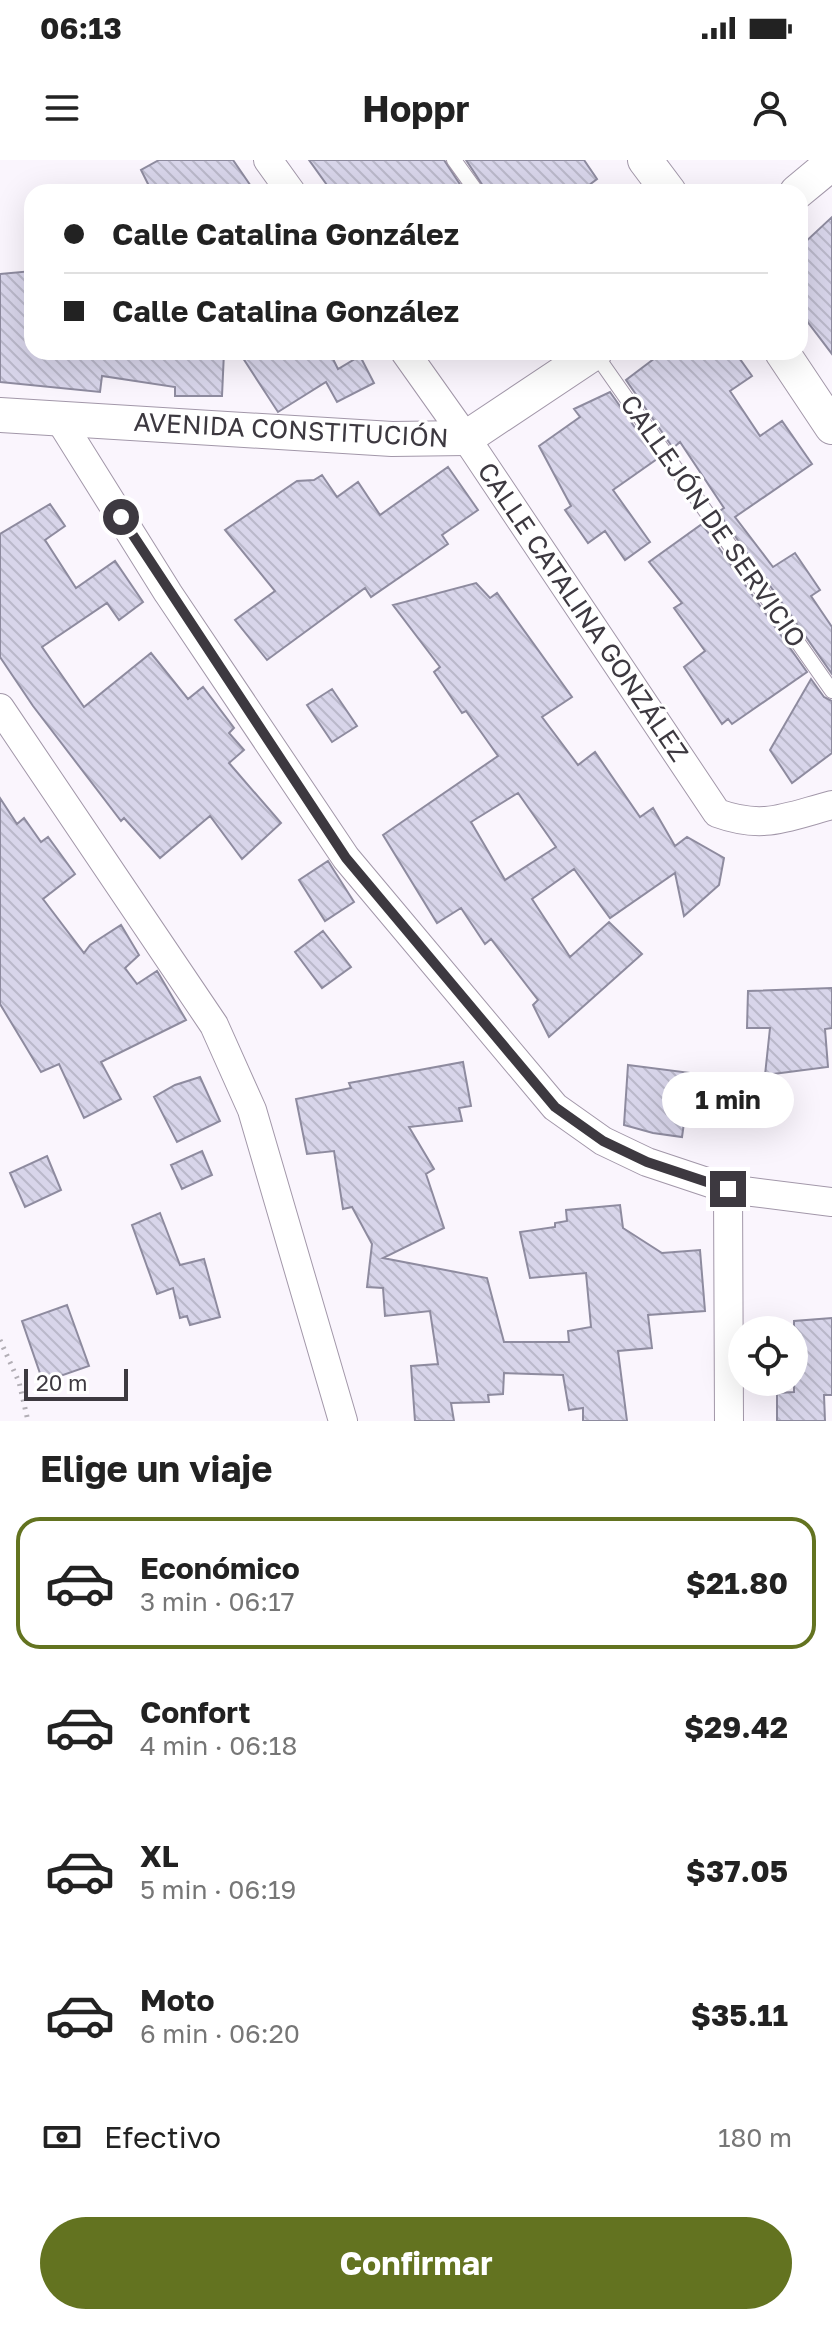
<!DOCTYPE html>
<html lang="es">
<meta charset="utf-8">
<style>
:root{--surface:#fff;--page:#f2f2f2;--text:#222;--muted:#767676;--line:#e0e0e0;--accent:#637320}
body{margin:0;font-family:"Golos Text",sans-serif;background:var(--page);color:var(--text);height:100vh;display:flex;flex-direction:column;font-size:30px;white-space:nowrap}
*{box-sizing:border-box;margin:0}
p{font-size:26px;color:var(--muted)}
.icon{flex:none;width:44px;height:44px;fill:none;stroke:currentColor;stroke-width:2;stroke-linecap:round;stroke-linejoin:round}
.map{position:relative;height:1261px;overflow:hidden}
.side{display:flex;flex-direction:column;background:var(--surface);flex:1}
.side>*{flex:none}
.hud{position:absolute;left:24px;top:24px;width:784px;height:176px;border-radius:24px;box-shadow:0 8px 32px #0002;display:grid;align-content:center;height:176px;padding:0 40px;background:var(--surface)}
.fabs{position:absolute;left:728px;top:1156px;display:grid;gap:16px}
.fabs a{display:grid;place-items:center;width:80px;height:80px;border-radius:50%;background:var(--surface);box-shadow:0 8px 32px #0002;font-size:40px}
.scale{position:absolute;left:24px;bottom:20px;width:104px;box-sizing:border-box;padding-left:8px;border:4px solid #3d3940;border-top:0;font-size:22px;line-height:28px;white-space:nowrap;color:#3d3940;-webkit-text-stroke:6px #fff;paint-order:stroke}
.end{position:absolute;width:36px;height:36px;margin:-18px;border:10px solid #3d3940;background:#fff;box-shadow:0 0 0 4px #fff}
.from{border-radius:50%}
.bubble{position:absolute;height:56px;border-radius:28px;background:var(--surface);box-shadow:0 8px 32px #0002;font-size:26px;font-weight:700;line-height:56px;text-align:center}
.hud b{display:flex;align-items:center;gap:28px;height:76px;font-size:30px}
.hud b+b{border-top:2px solid var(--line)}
.hud i{width:20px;height:20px;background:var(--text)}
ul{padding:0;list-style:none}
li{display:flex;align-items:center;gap:24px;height:132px;margin:0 16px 12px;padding:0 24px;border:4px solid transparent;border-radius:24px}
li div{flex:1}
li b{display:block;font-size:30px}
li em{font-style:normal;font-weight:700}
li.on{border-color:var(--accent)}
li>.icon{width:72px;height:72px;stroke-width:1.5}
h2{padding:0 40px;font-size:36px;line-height:96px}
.pay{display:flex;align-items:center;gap:20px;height:88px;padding:0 40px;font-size:30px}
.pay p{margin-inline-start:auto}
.primary-button{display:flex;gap:16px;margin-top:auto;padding:16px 40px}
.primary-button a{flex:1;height:92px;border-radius:48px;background:var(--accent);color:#fff;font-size:32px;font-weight:700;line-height:92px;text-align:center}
.status{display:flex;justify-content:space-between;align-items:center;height:56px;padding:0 40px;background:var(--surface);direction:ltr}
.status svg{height:22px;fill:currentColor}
header{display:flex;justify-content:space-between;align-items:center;height:104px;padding:0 40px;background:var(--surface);font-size:36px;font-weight:700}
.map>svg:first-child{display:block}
.building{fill:url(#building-back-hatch);stroke:#8e8b9f;stroke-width:2;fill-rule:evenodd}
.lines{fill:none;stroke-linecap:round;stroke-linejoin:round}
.service-casing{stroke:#a297a9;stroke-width:16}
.minor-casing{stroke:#a297a9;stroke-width:30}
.tertiary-casing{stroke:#a297a9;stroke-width:36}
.path{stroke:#b2aeb5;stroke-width:5;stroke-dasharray:2 6;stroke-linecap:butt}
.service{stroke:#fff;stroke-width:14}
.minor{stroke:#fff;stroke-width:28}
.tertiary{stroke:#fff;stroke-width:34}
.route{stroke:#3d3940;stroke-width:10}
.labels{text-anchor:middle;stroke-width:6;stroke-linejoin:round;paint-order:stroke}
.street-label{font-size:26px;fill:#3d3940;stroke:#fff}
</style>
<div class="status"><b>06:13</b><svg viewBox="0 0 49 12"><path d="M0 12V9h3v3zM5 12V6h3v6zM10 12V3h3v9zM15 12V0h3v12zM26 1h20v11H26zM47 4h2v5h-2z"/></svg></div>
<header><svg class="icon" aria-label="menu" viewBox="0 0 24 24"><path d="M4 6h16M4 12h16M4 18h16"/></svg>Hoppr<svg class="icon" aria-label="person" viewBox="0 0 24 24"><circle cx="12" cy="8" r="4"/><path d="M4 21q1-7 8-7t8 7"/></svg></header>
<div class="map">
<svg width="832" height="1261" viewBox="0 0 832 1261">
<defs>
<pattern id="building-back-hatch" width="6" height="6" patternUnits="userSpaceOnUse" patternTransform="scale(2)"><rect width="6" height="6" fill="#d8d5ea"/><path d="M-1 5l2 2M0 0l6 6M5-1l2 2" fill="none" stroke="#bab8ca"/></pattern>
</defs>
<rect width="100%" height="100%" fill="#faf5fd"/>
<!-- building -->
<path class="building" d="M159,0h74l22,32h-103l-11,-22z
M309,0h135l21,32h-133z
M466,0h118l13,19 -17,13h-93z
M832,57v137l-32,-42v-65z
M32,111v81h192l-2,44h-47v-9l-73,-11 -2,16 -100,-10v-108z
M239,192l91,1 8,16 22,-13 14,27 -37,19 -11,-20 -48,30z
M663,192h72l17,24 -22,15 30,45 22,-15 30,43 -77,53 38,50 22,-14 25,37 -9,6 21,31v47l-114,-162 6,-4 -44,-66 -7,6 -47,-68z
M610,232l47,67 -44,31 37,52 -25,18 -20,-29 -17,12 -23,-33 6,-4 -32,-60 41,-29 -6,-8z
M448,307l30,43 -36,25 6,9 -77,53 -6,-9 -98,72 -32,-40 40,-29 -50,-61 72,-49 17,-1 8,-5 15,22 21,-15 22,33z
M50,344l15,22 -20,14 31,48 39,-27 28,41 -24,18 -12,-17 -65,44 42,60 67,-54 37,46 15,-12 31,41 -5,5 15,17 -15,13 52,60 -39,36 -32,-43 -50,42 -36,-40 -3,3 -88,-115 -33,-49v-123z
M702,364l105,148 -75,52 -4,-5 -6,5 -38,-57 21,-16 -31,-43 8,-5 -33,-41z
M476,423l14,15 7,-5 75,104 -30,20 36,48 17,-13 45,65 13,-9 22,38 12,-9 37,21 -5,27 -35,31 -9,-43 -65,45 -36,-49 -42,30 38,58 39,-35 33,32 -93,83 -16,-32 5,-5 -47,-61 -6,5 -24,-36 -24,15 -54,-88 115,-79 -32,-45 -4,2 -28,-41 6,-5 -47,-62zM518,633l38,54 -51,33 -34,-58z
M811,519l13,18 8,4v52l-40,30 -22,-33z
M332,529l25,37 -25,16 -25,-37z
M0,638l17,26 7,-6 17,24 7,-5 27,37 -32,25 41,54 6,-8 31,-20 18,30 -14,13 12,16 20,-13 29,49 -85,42 20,37 -37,19 -25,-54 -18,8 -41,-68z
M328,701l26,41 -29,19 -26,-41z
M323,771l28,36 -29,21 -27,-36z
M832,828v40l-7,1 3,38 -63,8 5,-47h-23l1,-37z
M463,902l8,44 -12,2 3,13 -53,6 25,42 -8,5 18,54 -61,30 104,20 17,64h65l-1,-11 23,-4 -5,-54 -56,5 -10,-46 35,-5v-4l12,-2 -1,-11 54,-5 3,23 39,25 38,-3 5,61 -57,4 4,33 -34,3 9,70h-44v-13l-14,2 -6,-35 -59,-2 -1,21 -15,1 1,7 -38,1 3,18h-39l-4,-55 27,-2 -8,-53 -45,5 -2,-28 -16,-1 5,-43 -20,-37 -9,2 -9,-58 -27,3 -11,-55 55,-11 -2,-5z
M628,905l63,8 -9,64 -29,-4 -29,-8z
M200,917l20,44 -43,21 -23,-45 21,-12z
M202,991l10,24 -30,14 -11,-24z
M47,996l14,34 -36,17 -15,-34z
M160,1053l20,52 24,-6 16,58 -30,8 -3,-9 -7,2 -7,-30 -16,6 -25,-69z
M67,1145l22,61 -46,16 -21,-61z
M832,1158v77h-8l1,26h-48v-28l17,-1v-71z"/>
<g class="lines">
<defs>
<path id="service" d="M454,0l23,32
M594,192l238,339"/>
<path id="minor" d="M268,0l23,32
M405,192l61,86 251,375c47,17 69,4 115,-8
M58,257l110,176 178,265 209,249 48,34 44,21 81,27 104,13
M0,548l214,317 38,85 91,311
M728,1029l1,232"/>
<path id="tertiary" d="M645,0l24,32
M797,32l35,-29
M782,192l50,75
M0,255l392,24 74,-1 129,-86"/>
</defs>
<!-- service casing -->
<use href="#service" class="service-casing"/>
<!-- minor casing -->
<use href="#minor" class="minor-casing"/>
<!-- tertiary casing -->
<use href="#tertiary" class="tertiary-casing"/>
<!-- path -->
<path class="path" d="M0,1180l19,42 9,39"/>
<!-- service -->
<use href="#service" class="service"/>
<!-- minor -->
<use href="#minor" class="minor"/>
<!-- tertiary -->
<use href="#tertiary" class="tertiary"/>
</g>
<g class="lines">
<!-- route -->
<path class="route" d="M121,357l225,341 209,249 48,34 44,21 81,27"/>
</g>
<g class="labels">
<!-- street labels -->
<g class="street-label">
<text transform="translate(291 270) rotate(3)" y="9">AVENIDA CONSTITUCIÓN</text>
<text transform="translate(713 361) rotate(55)" y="9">CALLEJÓN DE SERVICIO</text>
<text transform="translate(583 452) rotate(56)" y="9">CALLE CATALINA GONZÁLEZ</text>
</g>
</g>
</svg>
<div class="fabs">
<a><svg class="icon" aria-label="locate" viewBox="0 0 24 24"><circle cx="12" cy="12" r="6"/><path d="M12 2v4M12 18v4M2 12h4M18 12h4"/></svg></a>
</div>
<div class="scale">20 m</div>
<i class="end from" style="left:121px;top:357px"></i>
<i class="end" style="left:728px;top:1029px"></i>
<div class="bubble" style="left:662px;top:912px;width:132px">1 min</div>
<div class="hud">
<b><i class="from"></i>Calle Catalina González</b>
<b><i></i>Calle Catalina González</b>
</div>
</div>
<section class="side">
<h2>Elige un viaje</h2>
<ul>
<li class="on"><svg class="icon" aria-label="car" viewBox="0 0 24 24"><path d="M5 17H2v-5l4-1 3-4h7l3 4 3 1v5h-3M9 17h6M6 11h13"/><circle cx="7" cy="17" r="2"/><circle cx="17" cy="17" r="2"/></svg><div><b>Económico</b><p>3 min · 06:17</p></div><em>$21.80</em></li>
<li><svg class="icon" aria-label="car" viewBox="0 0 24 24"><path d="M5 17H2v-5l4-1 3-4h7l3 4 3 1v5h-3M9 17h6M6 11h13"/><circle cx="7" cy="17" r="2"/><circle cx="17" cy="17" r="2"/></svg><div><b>Confort</b><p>4 min · 06:18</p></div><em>$29.42</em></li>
<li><svg class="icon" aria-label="car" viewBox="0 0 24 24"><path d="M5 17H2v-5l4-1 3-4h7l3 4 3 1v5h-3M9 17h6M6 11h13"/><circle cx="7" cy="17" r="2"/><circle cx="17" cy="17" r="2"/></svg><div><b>XL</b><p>5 min · 06:19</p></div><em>$37.05</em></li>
<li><svg class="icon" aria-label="car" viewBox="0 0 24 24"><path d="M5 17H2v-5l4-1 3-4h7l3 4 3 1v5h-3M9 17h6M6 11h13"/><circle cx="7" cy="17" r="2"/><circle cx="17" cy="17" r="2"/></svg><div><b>Moto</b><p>6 min · 06:20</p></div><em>$35.11</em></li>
</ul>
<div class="pay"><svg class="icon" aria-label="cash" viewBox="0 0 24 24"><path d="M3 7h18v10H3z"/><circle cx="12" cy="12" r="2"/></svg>Efectivo<p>180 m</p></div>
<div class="primary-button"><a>Confirmar</a></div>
</section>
